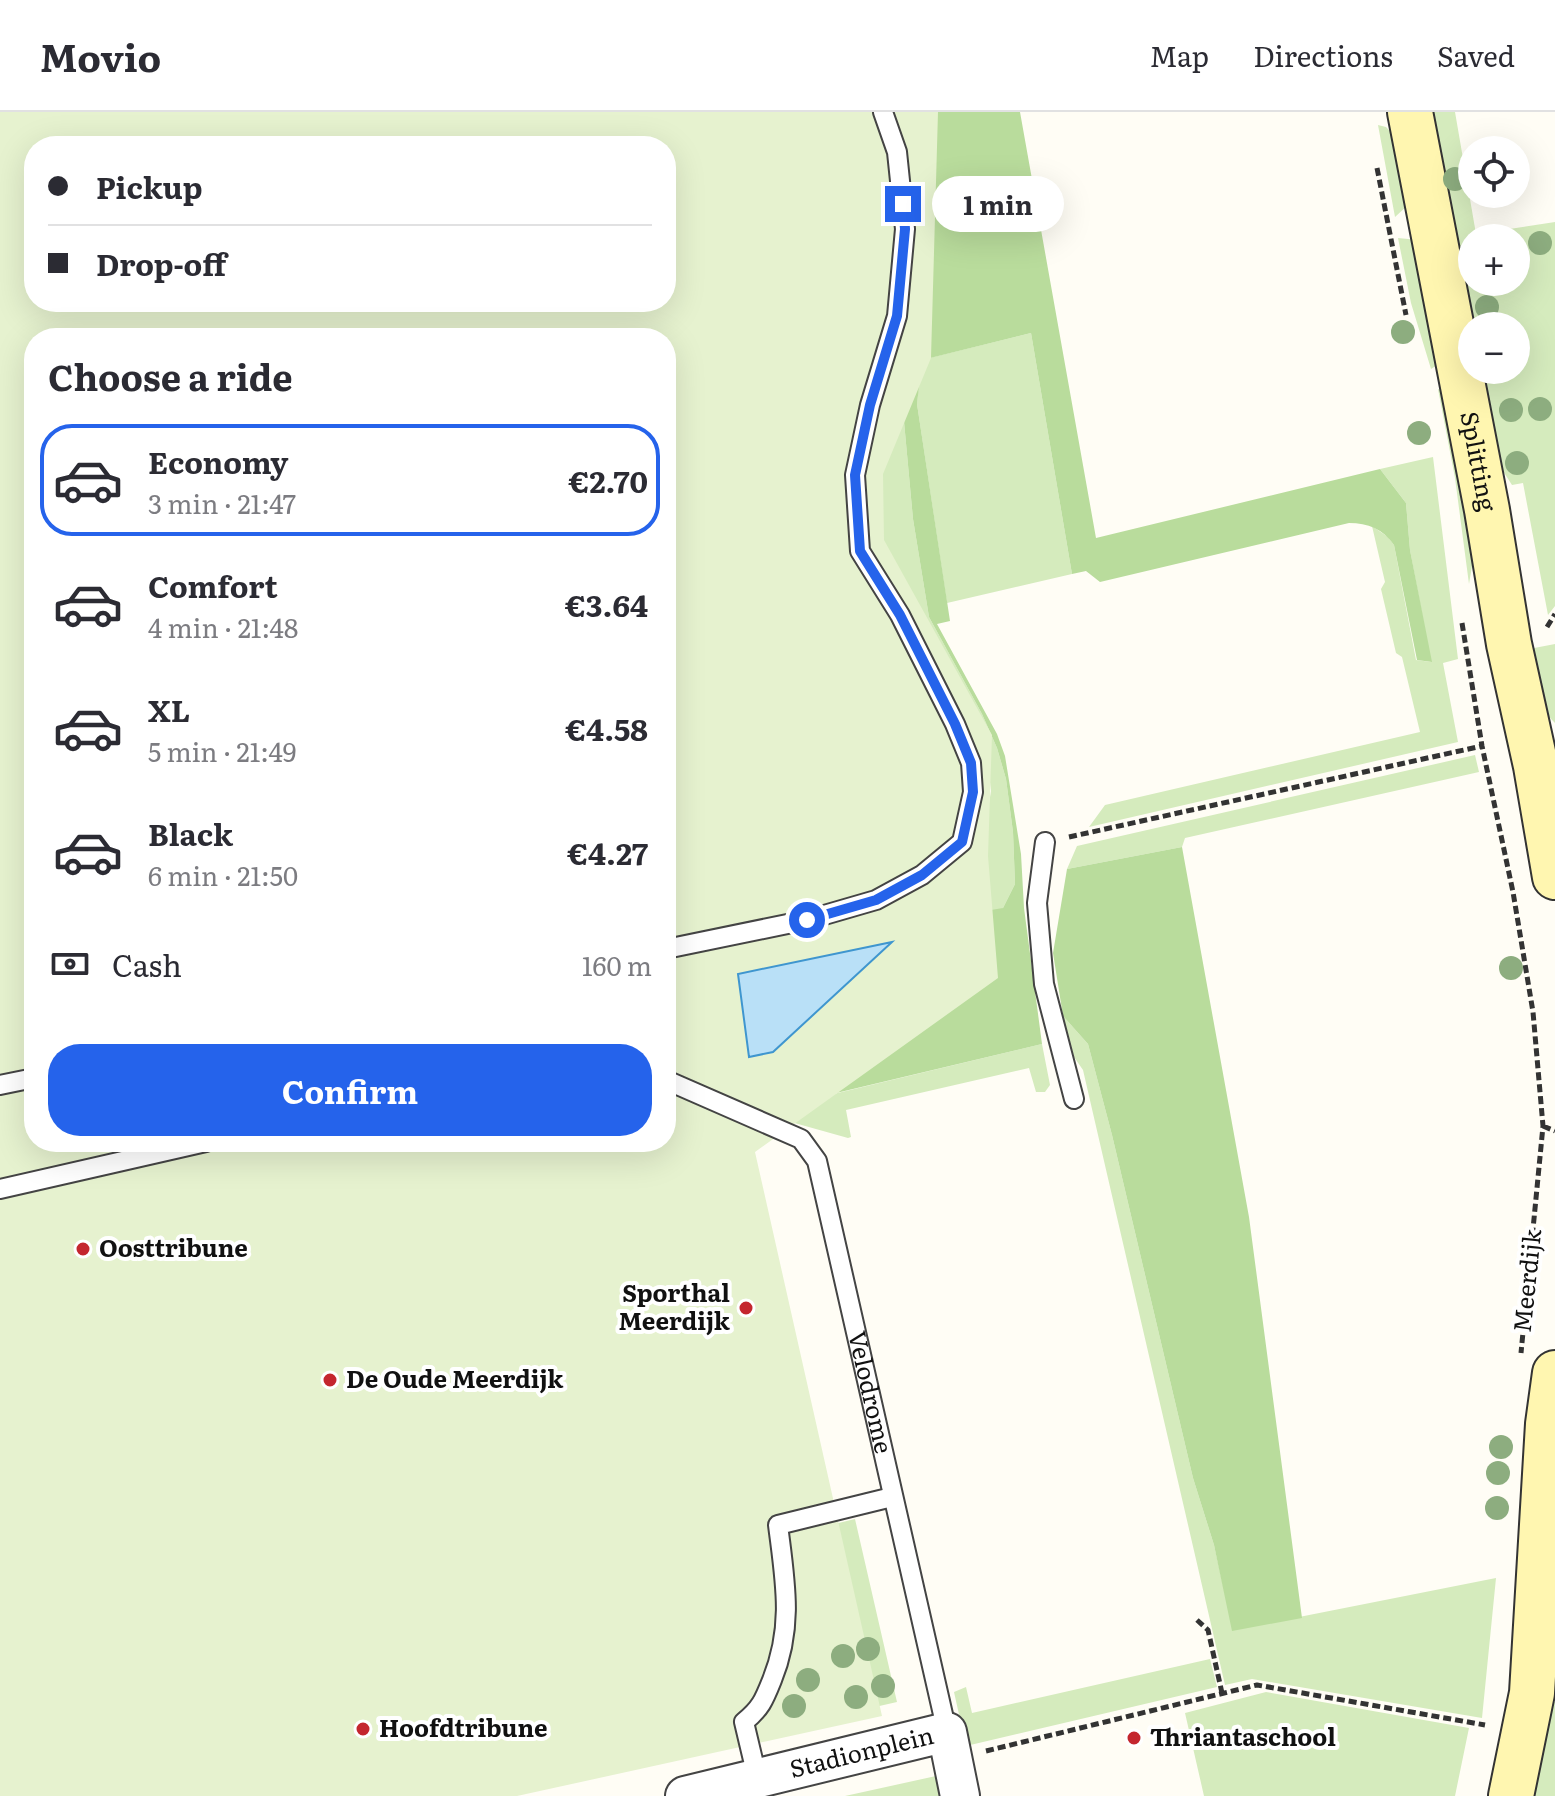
<!DOCTYPE html>
<meta charset="utf-8">
<style>
:root{--surface:#fff;--page:#f7f7f7;--text:#2b2b33;--muted:#7c7c81;--line:#e1e1e2;--accent:#2563eb}
body{margin:0;font-family:Literata,serif;background:var(--page);color:var(--text);height:100vh;display:flex;flex-direction:column;font-size:30px;white-space:nowrap}
*{box-sizing:border-box;margin:0}
p{font-size:26px;color:var(--muted)}
.icon{flex:none;width:44px;height:44px;fill:none;stroke:currentColor;stroke-width:2;stroke-linecap:round;stroke-linejoin:round}
.map{position:relative;flex:1;overflow:hidden}
.details{position:absolute;left:24px;top:216px;width:652px;height:824px;display:flex;flex-direction:column;background:var(--surface);border-radius:32px;box-shadow:0 8px 32px #0002}
.details>*{flex:none}
.banner{position:absolute;left:24px;top:24px;width:652px;height:176px;border-radius:32px;box-shadow:0 8px 32px #0002;display:grid;align-content:center;height:176px;padding:0 24px;background:var(--surface)}
.controls{position:absolute;left:1458px;top:24px;display:grid;gap:16px}
.controls a{display:grid;place-items:center;width:72px;height:72px;border-radius:50%;background:var(--surface);box-shadow:0 8px 32px #0002;font-size:40px}
.end{position:absolute;width:36px;height:36px;margin:-18px;border:10px solid #2563eb;background:#fff;box-shadow:0 0 0 4px #fff}
.from{border-radius:50%}
.bubble{position:absolute;height:56px;border-radius:28px;background:var(--surface);box-shadow:0 8px 32px #0002;font-size:26px;font-weight:700;line-height:56px;text-align:center}
.banner b{display:flex;align-items:center;gap:28px;height:76px;font-size:30px}
.banner b+b{border-top:2px solid var(--line)}
.banner i{width:20px;height:20px;background:var(--text)}
ul{padding:0;list-style:none}
li{display:flex;align-items:center;gap:24px;height:112px;margin:0 16px 12px;padding:0 8px;border:4px solid transparent;border-radius:32px}
li div{flex:1}
li b{display:block;font-size:30px}
li em{font-style:normal;font-weight:700}
li.current{border-color:var(--accent)}
li>.icon{width:72px;height:72px;stroke-width:1.5}
h2{padding:0 24px;font-size:36px;line-height:96px}
.pay{display:flex;align-items:center;gap:20px;height:88px;padding:0 24px;font-size:30px}
.pay p{margin-inline-start:auto}
.cta{display:flex;gap:16px;margin-top:auto;padding:16px 24px}
.cta a{flex:1;height:92px;border-radius:32px;background:var(--accent);color:#fff;font-size:32px;font-weight:700;line-height:92px;text-align:center}
header{display:flex;align-items:center;gap:48px;box-sizing:border-box;height:112px;padding:0 40px;background:var(--surface);border-bottom:2px solid var(--line)}
header strong{font-size:38px}
nav{display:flex;gap:44px;margin-inline-start:auto;font-size:28px}
.map>svg:first-child{display:block}
.green{fill:#d5ebbd;fill-rule:evenodd}
.forest{fill:#b9dc9c}
.pitch{fill:#e6f2cf;fill-rule:evenodd}
.water{fill:#b9e0f7;stroke:#3f96cf;stroke-width:2}
.lines{fill:none;stroke-linecap:round;stroke-linejoin:round}
.lane-casing{stroke:#444;stroke-width:22}
.street-casing{stroke:#444;stroke-width:42}
.secondary-casing{stroke:#333;stroke-width:48}
.path{stroke:#333;stroke-width:5;stroke-dasharray:8 4;stroke-linecap:butt}
.lane{stroke:#fff;stroke-width:18}
.street{stroke:#fff;stroke-width:38}
.secondary{stroke:#fff6b0;stroke-width:44}
.tree{fill:#8dad7f}
.route{stroke:#2563eb;stroke-width:10}
.poi-dot{fill:#c4262e;stroke:#fff;stroke-width:3}
.labels{text-anchor:middle;stroke-width:8;stroke-linejoin:round;paint-order:stroke}
.street-label{font-size:24px;fill:#111;stroke:#fff}
.poi-label{font-size:24px;font-weight:bold;fill:#111;stroke:#fff;text-anchor:start}
</style>
<header>
<strong>Movio</strong>
<nav><a>Map</a><a>Directions</a><a>Saved</a></nav>
</header>
<div class="map">
<svg width="1555" height="1684" viewBox="0 0 1555 1684">
<rect width="100%" height="100%" fill="#fffdf5"/>
<!-- green -->
<path class="green" d="M1427,0h28l21,122 79,-12v384l-7,9 -25,-132 -11,2 -20,-31 -16,-84h40v-44h-44zM1472,126h44v44h-44z
M1378,13l8,2 12,12 10,66 -13,12z
M1398,126l20,2 24,122 -11,7 -20,-66z
M1031,221l41,241 -125,29 -30,-199 4,-44z
M900,266l13,141 16,98 53,97 15,34 9,31 7,53 2,52 -12,24 -228,200 267,-64 8,41 -5,7h-9l-7,-24 -183,42 5,27 -3,1 -82,-23 220,-293 5,-31 -2,-18 -103,-209 -10,-73z
M1438,277l8,3 30,174h-4l-3,18 -14,-106z
M1433,345l25,202 -15,4 15,79 -369,85 16,-22 315,-73 -18,-75 -6,-4 -15,-64 4,-7 -13,-56 16,11 6,8 22,115 15,2 -21,-112 -4,-47 -26,-34z
M1555,532v79c-20,-19 -21,-48 -26,-74z
M1475,643l4,17 -294,66 -3,9 -115,22 10,-23z
M1063,904l25,28 24,91 81,343 21,67 19,85 263,-52 -14,140 -230,-39 -27,6 -142,-615 -9,-13z
M855,1407l42,183 -110,25 31,-199z
M1210,1547l7,28 -251,59 -12,-54 12,-5 6,26z
M1266,1580l203,36 -14,68h-251l-19,-83z
M1547,1589l8,1v94h-25z
M936,1664l10,20h-101z"/>
<!-- forest -->
<path class="forest" d="M914,0h106l76,426 284,-69 26,34 4,47 22,112 -15,-2 -23,-115c-11,-16 -26,-22 -45,-22l-249,59 -14,-11 -14,3 -41,-241 -109,27 -5,44 33,217 -13,3 60,110 8,22 16,98 3,54 18,136 -269,64 206,-196 24,-4 12,-24 -2,-52 -7,-53 -9,-31 -15,-34 -53,-97 -16,-98 -13,-141z
M1182,735l67,370 53,401 -70,13 -18,-86 -21,-67 -81,-343 -24,-91 -25,-28 -10,-63 14,-84z"/>
<!-- pitch -->
<path class="pitch" d="M0,0h938l-7,246 -48,116 1,66 108,195 -4,121 10,122 -243,174 127,564 -365,80h-517zM34,34h632v156h-632zM34,226h632v804h-632z"/>
<!-- water -->
<path class="water" d="M892,830l-119,110 -24,5 -11,-83z"/>
<g class="lines">
<defs>
<g id="lane">
<path d="M1045,730l-8,61 7,81 30,115"/>
<path d="M666,837l141,-29 69,-20 46,-25 40,-33 11,-50 -2,-29 -16,-39 -55,-109 -40,-64 -5,-76 15,-70 27,-89 8,-87 -8,-77 -14,-40"/>
<path id="s1" d="M666,968l135,59 16,22 130,571"/>
<path d="M0,973l34,-7"/>
<path d="M0,1077l206,-47"/>
<path d="M758,1669l-14,-59c17,-14 20,-22 28,-42 22,-54 13,-99 6,-155l114,-28"/>
</g>
<g id="street">
<path id="s2" d="M685,1684l262,-64 13,64"/>
</g>
<g id="secondary">
<path id="s3" d="M1410,0l77,398 22,134 27,122 19,111"/>
<path d="M1511,1684l21,-103 16,-269 7,-51"/>
</g>
</defs>
<!-- lane casing -->
<use href="#lane" class="lane-casing"/>
<!-- street casing -->
<use href="#street" class="street-casing"/>
<!-- secondary casing -->
<use href="#secondary" class="secondary-casing"/>
<!-- path -->
<path class="path" d="M1377,56l29,147
M1462,511l20,123 31,146 20,120 10,114 -22,227
M1547,515l8,-13
M1069,725l413,-91
M1543,1014l12,5
M1197,1508l11,10 14,63
M986,1639l271,-66 228,40"/>
<!-- lane -->
<use href="#lane" class="lane"/>
<!-- street -->
<use href="#street" class="street"/>
<!-- secondary -->
<use href="#secondary" class="secondary"/>
</g>
<!-- trees -->
<g class="tree">
<circle cx="1455" cy="67" r="12"/>
<circle cx="1540" cy="131" r="12"/>
<circle cx="1487" cy="195" r="12"/>
<circle cx="1403" cy="220" r="12"/>
<circle cx="1540" cy="297" r="12"/>
<circle cx="1511" cy="298" r="12"/>
<circle cx="1419" cy="321" r="12"/>
<circle cx="1517" cy="351" r="12"/>
<circle cx="1511" cy="856" r="12"/>
<circle cx="1501" cy="1335" r="12"/>
<circle cx="1498" cy="1361" r="12"/>
<circle cx="1497" cy="1396" r="12"/>
<circle cx="868" cy="1537" r="12"/>
<circle cx="843" cy="1544" r="12"/>
<circle cx="808" cy="1568" r="12"/>
<circle cx="883" cy="1574" r="12"/>
<circle cx="856" cy="1585" r="12"/>
<circle cx="794" cy="1594" r="12"/>
</g>
<g class="lines">
<!-- route -->
<path class="route" d="M807,808l69,-20 46,-25 40,-33 11,-50 -2,-29 -16,-39 -55,-109 -40,-64 -5,-76 15,-70 27,-89 8,-87 -2,-25"/>
</g>
<!-- markers -->
<g class="poi-dot">
<circle cx="83" cy="1137" r="8"/>
<circle cx="746" cy="1196" r="8"/>
<circle cx="330" cy="1268" r="8"/>
<circle cx="363" cy="1617" r="8"/>
<circle cx="1134" cy="1626" r="8"/>
</g>
<g class="labels">
<!-- street labels -->
<g class="street-label">
<text dy="8" stroke="none"><textPath href="#s3" startOffset="356">Splitting</textPath></text>
<text transform="translate(1528 1169) rotate(-84)" y="8">Meerdijk</text>
<text dy="8" stroke="none"><textPath href="#s1" startOffset="412">Velodrome</textPath></text>
<text dy="8" stroke="none"><textPath href="#s2" startOffset="182">Stadionplein</textPath></text>
</g>
<!-- poi labels -->
<g class="poi-label">
<text x="99" y="1145">Oosttribune</text>
<text x="730" y="1190" text-anchor="end">Sporthal<tspan x="730" dy="28">Meerdijk</tspan></text>
<text x="346" y="1276">De Oude Meerdijk</text>
<text x="379" y="1625">Hoofdtribune</text>
<text x="1150" y="1634">Thriantaschool</text>
</g>
</g>
</svg>
<div class="controls">
<a><svg class="icon" aria-label="locate" viewBox="0 0 24 24"><circle cx="12" cy="12" r="6"/><path d="M12 2v4M12 18v4M2 12h4M18 12h4"/></svg></a>
<a>+</a>
<a>−</a>
</div>
<i class="end from" style="left:807px;top:808px"></i>
<i class="end" style="left:903px;top:92px"></i>
<div class="bubble" style="left:932px;top:64px;width:132px">1 min</div>
<div class="banner">
<b><i class="from"></i>Pickup</b>
<b><i></i>Drop-off</b>
</div>
<section class="details">
<h2>Choose a ride</h2>
<ul>
<li class="current"><svg class="icon" aria-label="car" viewBox="0 0 24 24"><path d="M5 17H2v-5l4-1 3-4h7l3 4 3 1v5h-3M9 17h6M6 11h13"/><circle cx="7" cy="17" r="2"/><circle cx="17" cy="17" r="2"/></svg><div><b>Economy</b><p>3 min · 21:47</p></div><em>€2.70</em></li>
<li><svg class="icon" aria-label="car" viewBox="0 0 24 24"><path d="M5 17H2v-5l4-1 3-4h7l3 4 3 1v5h-3M9 17h6M6 11h13"/><circle cx="7" cy="17" r="2"/><circle cx="17" cy="17" r="2"/></svg><div><b>Comfort</b><p>4 min · 21:48</p></div><em>€3.64</em></li>
<li><svg class="icon" aria-label="car" viewBox="0 0 24 24"><path d="M5 17H2v-5l4-1 3-4h7l3 4 3 1v5h-3M9 17h6M6 11h13"/><circle cx="7" cy="17" r="2"/><circle cx="17" cy="17" r="2"/></svg><div><b>XL</b><p>5 min · 21:49</p></div><em>€4.58</em></li>
<li><svg class="icon" aria-label="car" viewBox="0 0 24 24"><path d="M5 17H2v-5l4-1 3-4h7l3 4 3 1v5h-3M9 17h6M6 11h13"/><circle cx="7" cy="17" r="2"/><circle cx="17" cy="17" r="2"/></svg><div><b>Black</b><p>6 min · 21:50</p></div><em>€4.27</em></li>
</ul>
<div class="pay"><svg class="icon" aria-label="cash" viewBox="0 0 24 24"><path d="M3 7h18v10H3z"/><circle cx="12" cy="12" r="2"/></svg>Cash<p>160 m</p></div>
<div class="cta"><a>Confirm</a></div>
</section>
</div>
